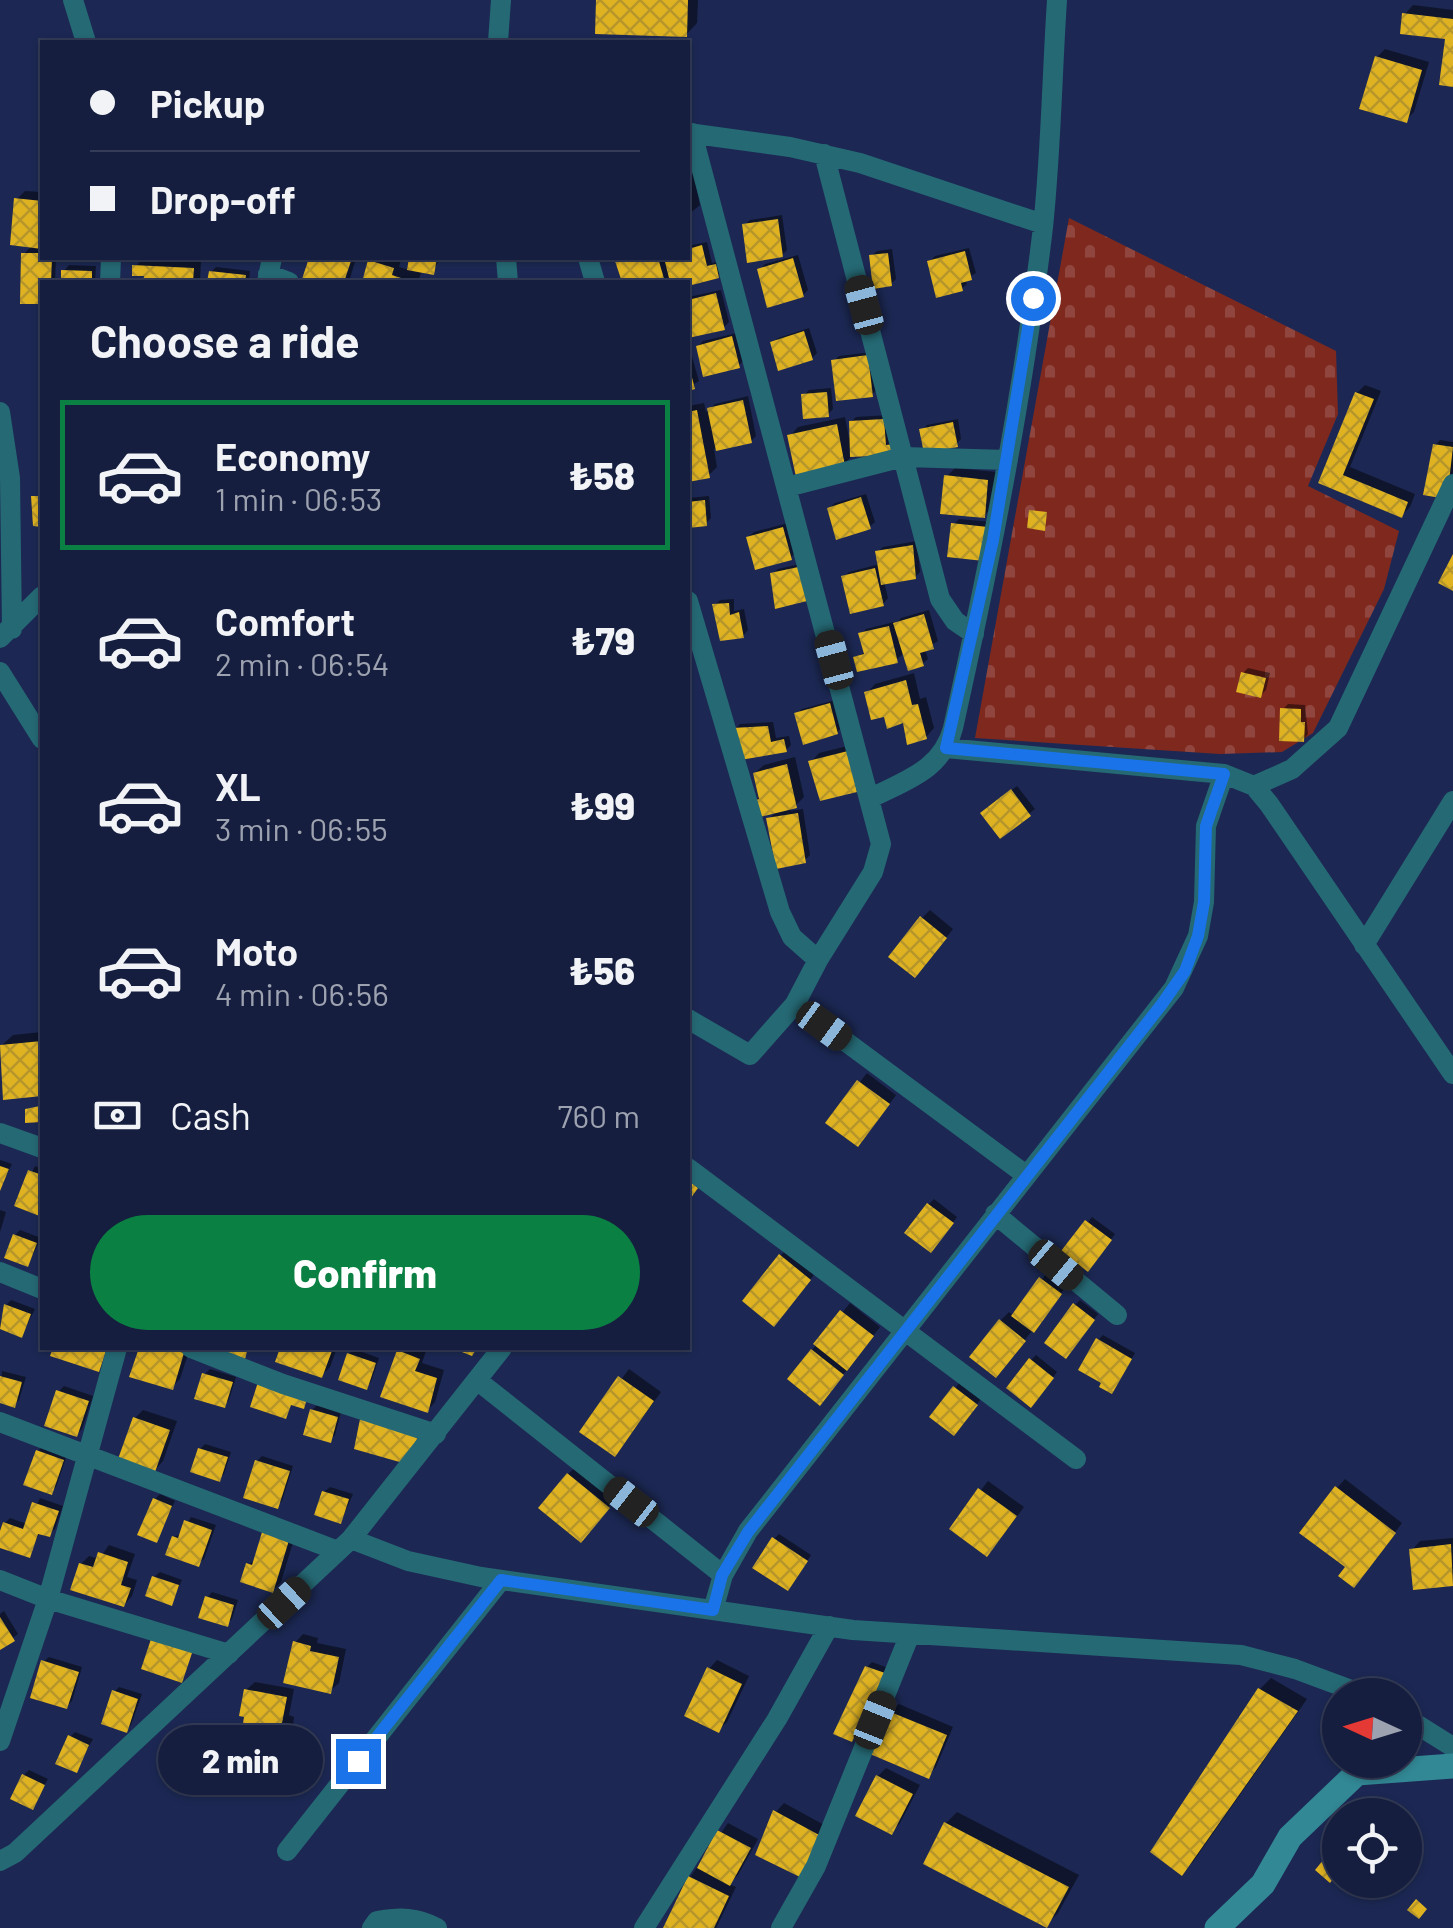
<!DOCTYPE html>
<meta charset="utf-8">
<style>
:root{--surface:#151e3e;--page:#1e2745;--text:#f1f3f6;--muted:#9da2b0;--line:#343c58;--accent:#0b8043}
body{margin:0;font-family:Barlow,sans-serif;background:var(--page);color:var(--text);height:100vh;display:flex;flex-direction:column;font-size:38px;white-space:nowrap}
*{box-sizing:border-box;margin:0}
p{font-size:32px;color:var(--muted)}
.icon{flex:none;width:55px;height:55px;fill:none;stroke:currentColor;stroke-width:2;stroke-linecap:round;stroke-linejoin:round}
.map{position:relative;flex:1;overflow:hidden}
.panel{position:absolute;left:40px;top:280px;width:650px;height:1070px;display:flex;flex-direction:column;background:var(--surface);border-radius:0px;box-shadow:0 2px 8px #0004,0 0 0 2px var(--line)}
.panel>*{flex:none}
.guide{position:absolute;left:40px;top:40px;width:650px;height:220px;border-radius:0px;box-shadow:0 2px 8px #0004,0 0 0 2px var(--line);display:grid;align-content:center;height:220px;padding:0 50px;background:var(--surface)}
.needle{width:65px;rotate:274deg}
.fabs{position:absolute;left:1322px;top:1678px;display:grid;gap:20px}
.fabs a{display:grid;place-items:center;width:100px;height:100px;border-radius:50%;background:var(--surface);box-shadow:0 2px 8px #0004,0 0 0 2px var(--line);font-size:50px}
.end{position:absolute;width:45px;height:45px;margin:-22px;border:12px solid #1a73e8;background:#fff;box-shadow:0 0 0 5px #fff}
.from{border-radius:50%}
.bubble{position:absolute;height:70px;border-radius:35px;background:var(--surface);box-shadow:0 2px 8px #0004,0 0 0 2px var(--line);font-size:32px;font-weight:800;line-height:70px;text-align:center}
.car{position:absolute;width:30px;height:60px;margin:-30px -15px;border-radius:12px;box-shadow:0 0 8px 2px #0007;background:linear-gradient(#222 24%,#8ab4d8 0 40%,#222 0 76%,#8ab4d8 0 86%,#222 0)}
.guide b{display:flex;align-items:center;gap:35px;height:95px;font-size:38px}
.guide b+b{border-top:2px solid var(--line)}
.guide i{width:25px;height:25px;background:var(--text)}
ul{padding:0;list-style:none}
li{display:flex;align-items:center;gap:30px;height:150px;margin:0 20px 15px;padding:0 30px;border:5px solid transparent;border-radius:0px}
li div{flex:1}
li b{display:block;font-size:38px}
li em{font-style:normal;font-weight:800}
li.current{border-color:var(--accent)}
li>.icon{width:90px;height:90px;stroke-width:1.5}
h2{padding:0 50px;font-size:45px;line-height:120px}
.pay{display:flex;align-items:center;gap:25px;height:110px;padding:0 50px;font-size:38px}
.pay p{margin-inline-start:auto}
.primary-button{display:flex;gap:20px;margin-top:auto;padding:20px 50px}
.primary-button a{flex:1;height:115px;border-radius:60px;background:var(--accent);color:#fff;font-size:40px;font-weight:800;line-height:115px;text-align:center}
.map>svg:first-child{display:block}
.cemetery{fill:url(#cemetery-stones)}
.shadow{fill:#0007}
.building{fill:url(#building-cross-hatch)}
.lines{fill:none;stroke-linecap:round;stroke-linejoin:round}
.street{stroke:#256974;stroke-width:20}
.secondary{stroke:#328895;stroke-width:25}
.route{stroke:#1a73e8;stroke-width:12}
</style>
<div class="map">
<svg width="1453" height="1928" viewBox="0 0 1453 1928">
<defs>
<pattern id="cemetery-stones" width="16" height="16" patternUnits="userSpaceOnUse" patternTransform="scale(2.5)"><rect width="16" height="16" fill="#7f281e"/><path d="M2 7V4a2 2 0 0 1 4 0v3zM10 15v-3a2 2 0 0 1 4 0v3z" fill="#90463f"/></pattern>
<pattern id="building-cross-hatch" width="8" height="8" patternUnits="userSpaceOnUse" patternTransform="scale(2.5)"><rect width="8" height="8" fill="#dfb221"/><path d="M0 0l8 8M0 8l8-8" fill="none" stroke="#b6962b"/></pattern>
</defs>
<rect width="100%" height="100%" fill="#1c2853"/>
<!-- cemetery -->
<path class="cemetery" d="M1069,218l267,133 2,63 -30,72 91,45 -15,58 -71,144 -31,19 -62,2 -245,-16z"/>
<!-- shadow -->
<path class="shadow" d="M599,0h99l-1,23 -11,12z
M1413,5l40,5v75l-5,-48 -43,-23z
M1385,49l44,13 -15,50 -8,8 -29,-63z
M692,165l8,40 -12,10v-49z
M25,191l17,1v66h14l-1,24h-13v20l-20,-1 2,-47 8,-9 -15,-46z
M782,215l5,35 -5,5 -38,-30 6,-5z
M707,242l5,21 9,-2 2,10 -5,5 -30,7 -15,-1 -2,-5 -5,5h-42l-7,-24h71v-12z
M969,248l7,25 -11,6 2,5 -6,5 -31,-28 5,-5z
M892,249l4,30 -5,5 -20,-28 6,-5z
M798,255l10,35 -5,5 -43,-26 5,-5z
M143,258l58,3 -1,21h-54v-8l-11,-7z
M311,258h45l-7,24h-45z
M374,258l27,2 -2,7 10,3 2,-12h29l-7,14 -11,-2 -4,12h-54z
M69,265l27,1 -1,16h-32l1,-11z
M216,267l34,4 -1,11h-39l1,-10z
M721,290l8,32 -5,5 -36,9v-39z
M809,328l8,25 -5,5 -40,-15 6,-5z
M737,333l7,27 -5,5 -41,-19 5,-5z
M690,350l9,31 -11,7v-37z
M872,352l5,38 -6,5 -37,-34 5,-5z
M1365,385l16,6 -31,76 65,27 -5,13 -8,8 -81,-33 36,-89z
M831,388l2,21 -5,5 -24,-19 5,-5z
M748,396l8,40 -5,5 -37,8 3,18 -8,8 -21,5v-74l16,-3 2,9 9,-8z
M889,415l10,33 -46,7 -9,9 -54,-28 8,-9 47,-10 4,21 3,-1 -1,-15 5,-5z
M958,419l3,20 -5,5 -34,-14 5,-5z
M1440,440l13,2v42l-18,-39z
M955,468l41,4 -4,35 -8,9 -38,-39z
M866,494l9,28 -6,5 -40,-19 6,-5z
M709,496l2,22 -5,5 -18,2v-27z
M959,519l33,3 -3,31 -35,-29z
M788,523l8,29 -5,5 -43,-20 6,-5z
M917,541l3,31 -5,5 -31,5 4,16 -5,6 -39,-27 5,-5 31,-8 -2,-12 5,-5z
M808,562l2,35 -38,-23 6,-5z
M734,599v12l10,-2 4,21 -5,6 -28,-31 5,-5z
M929,610l9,31 -13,8 3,10 -6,5 -17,-12 -9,8 -40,-2 9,-6 -4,-18 5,-5 28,-7 1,3 6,-7z
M1248,668l22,5 -4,17 -5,5 -18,-22z
M914,673l6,26 6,-2 8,31 -8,9 -21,-18 -19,-5 -19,-21 8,-9z
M835,700l7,27 -5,5 -41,-18 6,-5z
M1288,704l17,1 3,29 -5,6 -20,-31z
M773,722l3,16 13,-2 2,9 -5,5 -51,-21 5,-5z
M856,744l9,37 -54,-19 8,-9z
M795,757l9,40 -14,14 13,-2 7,46 -5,5 -36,-41 9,-9 -23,-9 6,-6 -6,-22 9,-8z
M1017,786l18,23 -35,27 -12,-28z
M930,910l23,19 -30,38 -1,-49z
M42,1032v62l-36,3 -5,-51 12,-11z
M867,1073l29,22 -30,41 -37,-14z
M0,1160l12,4 -12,25z
M35,1166l7,3v45l-25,-10z
M934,1199l23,18 -21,28 -7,-41z
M0,1210l6,2 -6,20z
M1092,1217l23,17 -22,30 -28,-13z
M20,1230l21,8 -13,27 -13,-30z
M789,1248l28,23 -35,44 -2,-59z
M1046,1274l19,14 -61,79 -3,-47 8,-8 5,4z
M11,1300l24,9 -13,26 -22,-9 6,-21z
M1080,1300l18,14 -27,37 4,-46z
M850,1303l30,24 -52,67 -16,-44z
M1103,1335l32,18 -19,33 -18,-46z
M141,1348h49l-10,31 -8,8 -39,-12z
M282,1348h55l-7,19 -8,8 -44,-15z
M403,1348l23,3 -4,12 22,7 -9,32 -8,9 -28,-59z
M354,1349l25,9 -8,24 -5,5 -17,-33z
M1036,1355l21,17 -21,28 -5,-40z
M210,1369l26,8 -7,23 -5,5 -19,-31z
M629,1369l32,23 -38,53 -40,-14z
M2,1371l24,6 -7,23 -5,5 -14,-4z
M960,1382l21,17 -22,29 -27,-11z
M64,1386l29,10 -11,33 -5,5 -18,-43z
M317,1405l24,7 -6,23 -5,5 -18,-30z
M143,1410l34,11 -14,40 -8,9 -20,-52z
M205,1444l26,8 -7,22 -5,5 -19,-30z
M43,1446l24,9 -11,32 -5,5 -13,-41z
M262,1456l31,10 -11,35 -5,5 -20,-45z
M577,1466l39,32 -27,33 -21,-57z
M1345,1479l57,44 -40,54 -14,-10 -11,-79z
M988,1481l36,26 -29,39 -43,-18z
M330,1487l23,7 -12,27 -17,-29z
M160,1494l15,7 -19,39 -1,-41z
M40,1498l23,8 -8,23 -6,5 -9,-2 -11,23 -29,-10 5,-22 5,-5 17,6z
M191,1517l25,8 -12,34 -6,5 -24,-27 8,-4z
M297,1529l-16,53 -8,8 -25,-25z
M779,1534l32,21 -18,28 -19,-44z
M1453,1538v46l-38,4 -3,-38 8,-9z
M109,1545l26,9 -8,23 10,3 -5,16 -8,9 -43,-41 8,-8 10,3z
M160,1572l22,8 -11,23 -17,-26z
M212,1592l26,8 -6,19 -5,5 -20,-26z
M4,1611l14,23 -18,13v-33z
M303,1634l15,4 -1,5 29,6 -7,34 -9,8 -35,-48z
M49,1657l33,10 -10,34 -5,5 -24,-44z
M717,1660l32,16 -22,46 -8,8 -10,-61z
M872,1662l16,6 -37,72 16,-73z
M1271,1678l36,21 -114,163 -12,11 79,-184z
M255,1682l39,7 -5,26 5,2 -1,9 -9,8 -38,-44z
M119,1687l23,7 -11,31 -5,5 -12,-38z
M899,1704l54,23 -17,40 -8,9 -38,-64z
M205,1728l22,7 -2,8 11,4 -11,36 -8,9 -21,-55z
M75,1732l18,7 -17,31 -6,-33z
M886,1768l34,17 -20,38 -8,9 -14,-56z
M29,1770l19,9 -16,28 -8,-32z
M784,1803l44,24 -19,39 -33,-54z
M957,1812l122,63 -21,38 -12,12 -100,-102z
M728,1823l30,16 -20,36 -9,9 7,3 -20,41h-51l25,-51z"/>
<!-- building -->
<path class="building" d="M596,0h92l-1,37 -92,-3z
M1402,13l51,6v68l-14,-2 6,-46 -45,-5z
M1375,56l47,14 -15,53 -48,-14z
M14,198l28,3v48l-32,-4z
M778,219l5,38 -36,6 -5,-39z
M702,245l5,21 9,-2 3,14 -31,8v-4h-18l-6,-24h24v-9z
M965,251l7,29 -11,3 2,8 -27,7 -9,-37z
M21,253h21v5h10l-1,24h-9v22h-22z
M888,253l4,33 -19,3 -4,-34z
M309,258h43l-8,24h-43z
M409,258h28l-3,17 -27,-5z
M614,258h44l7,24h-43z
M793,258l11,39 -37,11 -10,-39z
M368,260l26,8 -2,7 21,7h-51z
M132,265l62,3 -1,14h-50l1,-6h-12z
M61,270l31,1v11h-31z
M209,271l37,4 -1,7h-38z
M716,293l9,37 -37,8v-38z
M804,331l9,29 -35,11 -8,-29z
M732,336l8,32 -37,9 -7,-31z
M868,355l5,42 -37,4 -5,-41z
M689,366l6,23 -7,2v-25z
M827,392l2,25 -26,2 -2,-25z
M1355,392l19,7 -31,76 65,27 -6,16 -84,-35z
M743,400l9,43 -36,8 -9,-43z
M697,410l13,68 -22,4v-70z
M884,419l2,26 9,-1v11l-45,2 -1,-36z
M953,422l5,25 -34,6 -5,-24z
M837,424l8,42 -49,11 -9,-42z
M1433,444l20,3 -6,52 -24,-4z
M944,475l44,5 -3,38 -45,-4z
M31,496h11v31l-9,-1z
M861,497l10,32 -35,11 -9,-32z
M705,500l2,26 -19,2v-26z
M1029,510l18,2 -2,19 -18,-3z
M951,523l37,4 -4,34 -37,-4z
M783,527l9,33 -37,10 -9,-33z
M913,545l3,34 -35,6 -6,-34z
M1453,554v37l-15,-8z
M803,566l8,34 -36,9 -5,-36z
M875,568l9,38 -34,8 -9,-38z
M729,603l1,12 9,-3 5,26 -24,3 -8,-37z
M924,614l10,35 -14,4 4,13 -16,5 -15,-48z
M889,626l9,37 -41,9 -4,-15 11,-3 -6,-21z
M1241,672l25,6 -5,20 -25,-6z
M906,680l6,25 6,-1 9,35 -20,6 -4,-22 -16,6 -3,-12 -13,3 -7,-28z
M830,703l8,31 -35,11 -9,-32z
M1280,708l21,1v13h4l-1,20 -25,-1z
M768,726l3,16 13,-3 3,13 -47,8 -8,-32z
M848,751l9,41 -37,9 -12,-40z
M787,764l10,44 -41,10 -4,-17 7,-2 -6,-26z
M1011,789l20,27 -31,23 -20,-26z
M798,813l8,50 -30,6 -10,-51z
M920,916l27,22 -32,40 -27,-21z
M42,1041v55l-39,4 -3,-55z
M857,1080l33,24 -32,43 -33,-24z
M40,1106l1,16 -16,1v-14z
M0,1166l9,3 -9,22z
M28,1170l14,5v42l-28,-11z
M688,1180l10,8 -10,14z
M927,1203l27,20 -23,30 -27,-20z
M1085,1220l27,20 -24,32 -27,-21z
M13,1234l24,9 -9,24 -24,-9z
M779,1254l32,26 -37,47 -32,-26z
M1039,1277l23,17 -28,39 -23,-17z
M1073,1303l22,17 -29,39 -22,-16z
M4,1304l27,10 -9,24 -22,-9z
M840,1310l34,26 -27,35 -34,-27z
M999,1319l27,22 -30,37 -27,-21z
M1096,1338l36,21 -20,35 -13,-7 2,-4 -23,-13z
M53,1348h54l-8,24 -49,-16z
M139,1348h27l18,5 -11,37 -44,-13z
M213,1348h35l-3,11z
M280,1348h53l-11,30 -47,-16z
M452,1348h25l-5,8z
M811,1349l33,26 -24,31 -33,-27z
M397,1350l23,9 -5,12 22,7 -9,35 -48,-16z
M347,1353l29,10 -9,27 -29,-10z
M1029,1358l25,20 -23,30 -25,-20z
M202,1373l31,9 -8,26 -31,-9z
M0,1376l22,6 -7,26 -15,-5z
M618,1376l36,25 -39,56 -36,-25z
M259,1379l49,16 -4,14 -13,-4 -5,14 -36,-12z
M953,1386l25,19 -24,31 -25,-19z
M56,1390l33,11 -12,36 -33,-11z
M310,1409l28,8 -7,26 -28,-8z
M361,1414l59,20 -17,29 -49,-14z
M133,1417l37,13 -15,42 -37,-13z
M198,1448l30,9 -8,25 -30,-10z
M36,1450l28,10 -12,35 -29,-10z
M255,1460l35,11 -12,38 -35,-11z
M567,1473l43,35 -29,35 -43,-35z
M1335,1486l61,47 -42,55 -16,-12 7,-9 -46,-34z
M978,1488l39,28 -30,41 -38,-28z
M322,1491l27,8 -8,25 -27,-9z
M153,1498l19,8 -15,37 -20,-8z
M32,1502l27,9 -9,26 -12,-3 -8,24 -30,-10v-17l3,-9 20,7z
M184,1520l28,10 -13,37 -34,-12 7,-19 6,2z
M263,1529l27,8 -17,56 -33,-11 6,-19 6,2z
M772,1537l36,24 -20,30 -36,-23z
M1451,1544l2,42 -40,4 -4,-41z
M98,1552l30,10 -7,23 10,3 -7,19 -54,-17 9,-27 14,4z
M152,1576l27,9 -7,21 -27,-10z
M205,1596l29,9 -6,22 -30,-9z
M0,1617l15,24 -15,9z
M152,1636l41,14 -11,33 -41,-14z
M293,1641l18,5 -1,5 29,6 -8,37 -48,-11z
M41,1660l38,12 -12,37 -37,-11z
M865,1666l20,7 -33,69 -19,-8z
M707,1667l35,17 -23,49 -35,-17z
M1258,1688l40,23 -116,165 -32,-24z
M244,1689l43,8 -5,26 5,1 -2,13 -43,-8 2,-12 -5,-1z
M112,1690l26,9 -11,34 -26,-9z
M888,1711l59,24 -18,44 -59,-25z
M68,1735l21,10 -12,28 -22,-9z
M194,1735l26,9 -2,7 11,4 -12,39 -37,-11z
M22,1774l23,11 -12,25 -23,-11z
M876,1775l37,19 -21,41 -37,-19z
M773,1810l48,26 -19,42 -47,-23z
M944,1822l125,65 -22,41 -124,-64z
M717,1830l34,18 -21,38 -33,-18z
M1338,1842l2,34 -3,-2 -7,9 -15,-13z
M688,1876l41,20 -15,32h-51z
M1416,1899l11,10 -8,10 -12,-9z"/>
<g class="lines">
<!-- street -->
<path class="street" d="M73,0l13,42
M498,42l3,-42
M688,133l102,14 70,16 183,61
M824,154l116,445 15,22 19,13
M506,258l2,24
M588,258l7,24
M268,274l21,8
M110,282l1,-24
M267,282l5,-24
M0,412l10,66 2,151
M787,487l116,-30 105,3
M688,601l92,311 12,25 26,23
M0,638l42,-42
M0,672l42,67
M946,748l278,26 30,12 15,18 184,270
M1254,786l38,-17 46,-41 115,-244
M871,798c35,-18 71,-28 82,-70 37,-166 70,-332 90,-501 8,-75 9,-152 14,-227
M1364,945l89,-144
M795,1004l231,171
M688,1019l62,36 45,-51 23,-44 55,-88 8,-28 -189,-711
M0,1133l42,15
M688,1168l388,291
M995,1214l122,101
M0,1272l42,17
M191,1348l92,36 153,50
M478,1381l245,194
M0,1422l338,129
M351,1539l57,22 73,16 372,53 388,25 54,14 70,26
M0,1580l48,19 181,55
M713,1610l10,-35 25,-44 426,-543 24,-52 6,-34 2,-76 18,-52
M1405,1717l48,30
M0,1741l48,-142 69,-251
M287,1851l214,-271
M0,1861l15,-8 336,-314 151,-191
M372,1928l5,-7c23,-4 40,-4 60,7
M644,1928l133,-209 52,-93
M781,1928l35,-62 94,-232"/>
<!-- secondary -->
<path class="secondary" d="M1217,1928l46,-44 27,-47 67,-64 96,-7"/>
</g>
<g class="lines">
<!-- route -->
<path class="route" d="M358,1761l143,-181 212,30 9,-35 26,-43 414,-528 23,-33 13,-35 6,-34 2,-76 18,-52 -278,-26 47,-208 40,-242"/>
</g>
</svg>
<div class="fabs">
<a><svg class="needle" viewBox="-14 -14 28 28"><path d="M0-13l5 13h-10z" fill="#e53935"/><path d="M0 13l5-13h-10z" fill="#9da2b0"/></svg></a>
<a><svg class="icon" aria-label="locate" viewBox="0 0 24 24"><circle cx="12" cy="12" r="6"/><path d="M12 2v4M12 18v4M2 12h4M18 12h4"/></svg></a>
</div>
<i class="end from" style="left:1033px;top:298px"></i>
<i class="end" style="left:358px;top:1761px"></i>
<div class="bubble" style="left:158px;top:1725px;width:165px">2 min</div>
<i class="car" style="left:864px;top:305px;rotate:345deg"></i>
<i class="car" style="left:834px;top:660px;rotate:345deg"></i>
<i class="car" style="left:824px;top:1026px;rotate:126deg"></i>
<i class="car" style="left:1056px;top:1265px;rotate:130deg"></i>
<i class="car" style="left:631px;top:1502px;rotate:308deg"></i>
<i class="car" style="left:284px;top:1603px;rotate:47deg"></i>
<i class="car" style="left:875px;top:1720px;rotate:22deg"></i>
<div class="guide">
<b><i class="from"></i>Pickup</b>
<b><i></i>Drop-off</b>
</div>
<section class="panel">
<h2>Choose a ride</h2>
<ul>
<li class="current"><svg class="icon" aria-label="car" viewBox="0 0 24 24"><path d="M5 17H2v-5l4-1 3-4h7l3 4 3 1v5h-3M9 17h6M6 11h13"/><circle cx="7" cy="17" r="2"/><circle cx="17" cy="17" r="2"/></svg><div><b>Economy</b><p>1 min · 06:53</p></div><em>₺58</em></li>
<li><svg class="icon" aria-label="car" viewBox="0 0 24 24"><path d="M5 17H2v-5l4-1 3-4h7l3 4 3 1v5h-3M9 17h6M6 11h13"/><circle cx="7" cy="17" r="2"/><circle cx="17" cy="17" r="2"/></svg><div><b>Comfort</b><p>2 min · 06:54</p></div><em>₺79</em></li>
<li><svg class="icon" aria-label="car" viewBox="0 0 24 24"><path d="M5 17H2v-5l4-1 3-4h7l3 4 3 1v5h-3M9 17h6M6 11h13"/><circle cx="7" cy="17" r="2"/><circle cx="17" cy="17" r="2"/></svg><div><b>XL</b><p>3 min · 06:55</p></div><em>₺99</em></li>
<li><svg class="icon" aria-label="car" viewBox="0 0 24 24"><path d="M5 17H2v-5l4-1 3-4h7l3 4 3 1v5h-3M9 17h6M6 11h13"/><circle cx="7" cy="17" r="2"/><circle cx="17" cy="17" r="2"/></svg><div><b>Moto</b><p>4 min · 06:56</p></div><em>₺56</em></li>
</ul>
<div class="pay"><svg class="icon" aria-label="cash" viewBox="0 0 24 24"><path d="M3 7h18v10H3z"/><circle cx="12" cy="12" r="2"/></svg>Cash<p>760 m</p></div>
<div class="primary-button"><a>Confirm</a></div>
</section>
</div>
